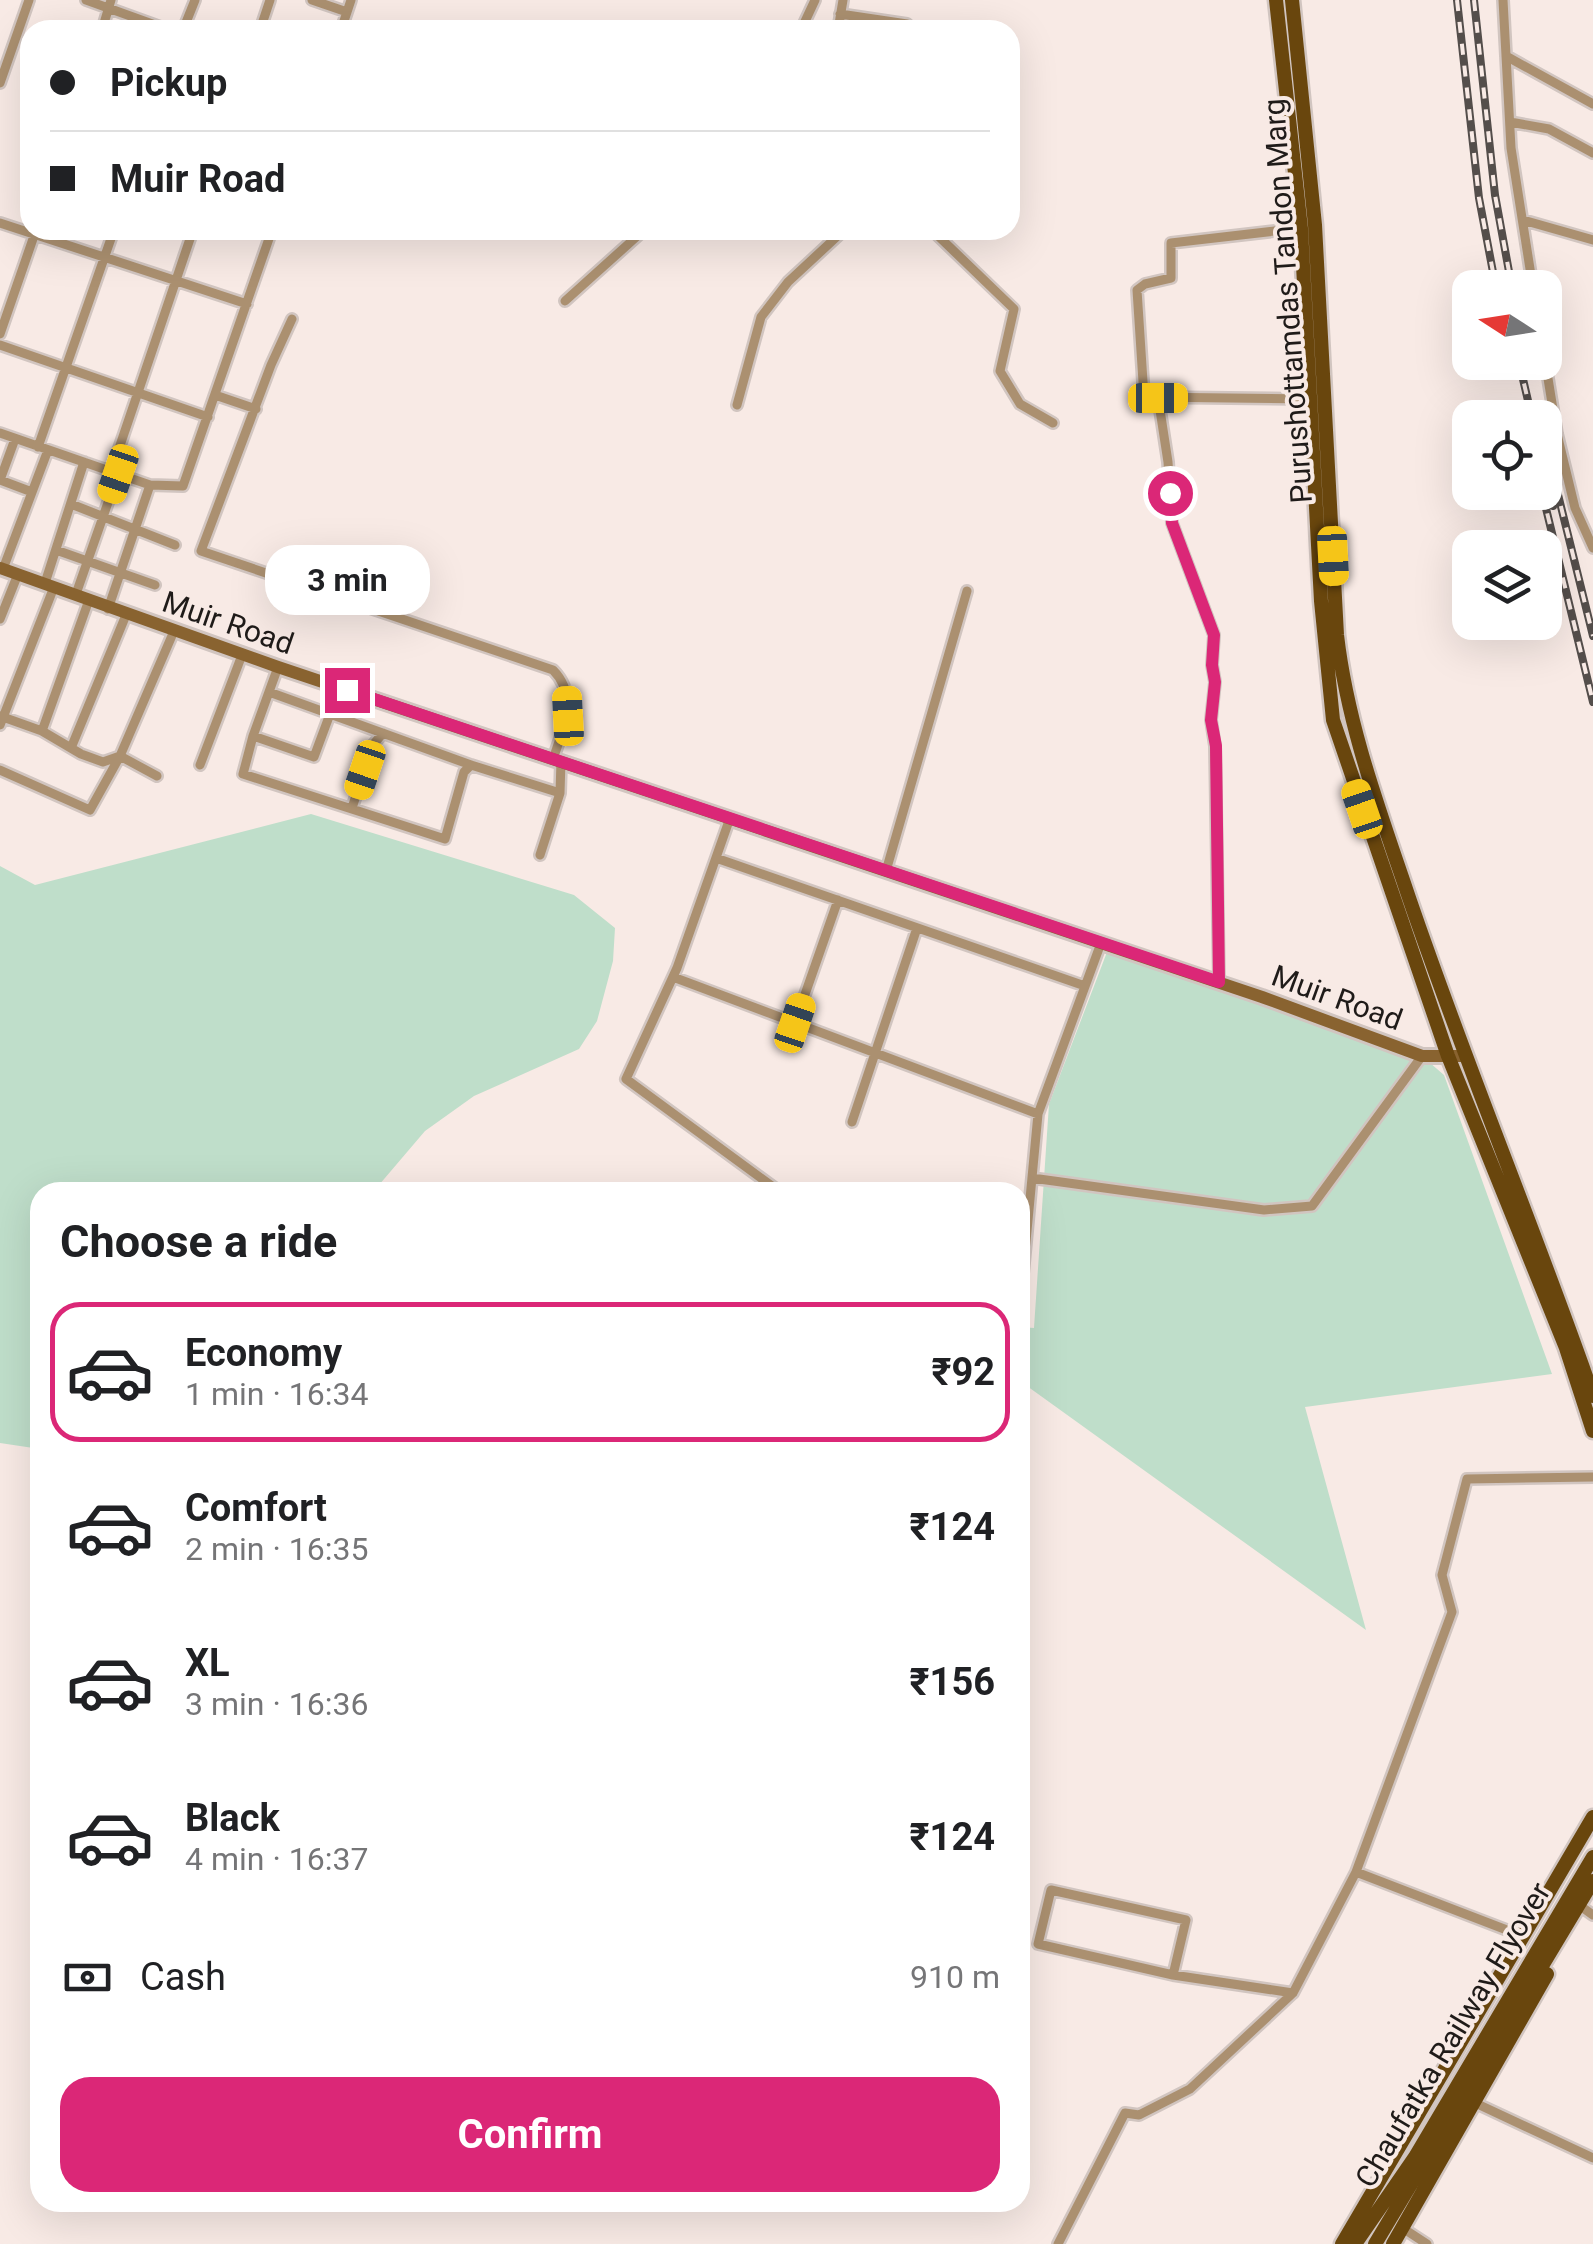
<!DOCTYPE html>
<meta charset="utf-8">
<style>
:root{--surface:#fff;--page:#f2f2f2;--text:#202124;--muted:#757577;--line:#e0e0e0;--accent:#db2777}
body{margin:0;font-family:Roboto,sans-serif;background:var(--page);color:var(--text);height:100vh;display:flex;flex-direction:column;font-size:38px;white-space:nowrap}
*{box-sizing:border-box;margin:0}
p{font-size:32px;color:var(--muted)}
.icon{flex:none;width:55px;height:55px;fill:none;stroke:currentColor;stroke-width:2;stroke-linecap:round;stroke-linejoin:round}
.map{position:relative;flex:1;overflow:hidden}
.drawer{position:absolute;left:30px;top:1182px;width:1000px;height:1030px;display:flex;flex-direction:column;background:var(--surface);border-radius:30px;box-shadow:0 10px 40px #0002}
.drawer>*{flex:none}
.guide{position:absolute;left:20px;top:20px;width:1000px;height:220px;border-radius:30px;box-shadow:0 10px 40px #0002;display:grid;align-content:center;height:220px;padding:0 30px;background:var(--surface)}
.needle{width:65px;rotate:282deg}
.fabs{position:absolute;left:1452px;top:270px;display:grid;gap:20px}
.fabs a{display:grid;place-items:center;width:110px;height:110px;border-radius:20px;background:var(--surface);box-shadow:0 10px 40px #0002;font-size:50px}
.end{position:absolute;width:45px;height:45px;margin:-22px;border:12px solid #db2777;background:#fff;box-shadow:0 0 0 5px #fff}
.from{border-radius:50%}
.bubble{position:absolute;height:70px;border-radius:30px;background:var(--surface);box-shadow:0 10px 40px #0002;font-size:32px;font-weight:700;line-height:70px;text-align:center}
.car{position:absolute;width:30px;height:60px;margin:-30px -15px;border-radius:12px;box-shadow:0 0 8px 2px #0007;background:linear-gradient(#f5c518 24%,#345 0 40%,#f5c518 0 76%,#345 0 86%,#f5c518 0)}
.guide b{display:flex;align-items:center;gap:35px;height:95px;font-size:38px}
.guide b+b{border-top:2px solid var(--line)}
.guide i{width:25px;height:25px;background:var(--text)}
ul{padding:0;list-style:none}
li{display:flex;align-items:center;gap:30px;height:140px;margin:0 20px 15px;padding:0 10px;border:5px solid transparent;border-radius:30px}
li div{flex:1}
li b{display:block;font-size:38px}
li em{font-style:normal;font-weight:700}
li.current{border-color:var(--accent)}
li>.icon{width:90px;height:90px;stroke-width:1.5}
h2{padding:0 30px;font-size:45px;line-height:120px}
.pay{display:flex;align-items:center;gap:25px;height:110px;padding:0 30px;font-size:38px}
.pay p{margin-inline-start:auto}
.cta{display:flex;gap:20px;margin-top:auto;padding:20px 30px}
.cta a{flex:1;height:115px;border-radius:30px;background:var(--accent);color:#fff;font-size:40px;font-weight:700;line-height:115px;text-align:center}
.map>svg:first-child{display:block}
.green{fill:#bfdeca}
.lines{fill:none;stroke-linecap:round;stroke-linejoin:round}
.minor-casing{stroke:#d1c5c0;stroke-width:14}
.secondary-casing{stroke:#d1c5c0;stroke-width:18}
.primary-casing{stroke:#d1c5c0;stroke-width:19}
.minor{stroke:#ab9070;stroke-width:9}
.secondary{stroke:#896330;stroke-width:12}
.primary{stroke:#69460d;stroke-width:14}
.rail-casing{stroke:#544e4b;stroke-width:8}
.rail{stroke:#f8eae5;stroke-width:4;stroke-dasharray:11;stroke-linecap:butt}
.route{stroke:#db2777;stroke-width:12}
.labels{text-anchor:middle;stroke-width:8;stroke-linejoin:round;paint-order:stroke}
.street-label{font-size:30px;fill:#1f1b19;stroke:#f8eae5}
</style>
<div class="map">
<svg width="1593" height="2244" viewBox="0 0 1593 2244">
<rect width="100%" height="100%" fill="#f8eae5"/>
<!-- green -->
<path class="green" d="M311,814l263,81 41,33 -2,33 -16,60 -18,28 -105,47 -49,35 -52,61h-333v257l-40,-6v-577l35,19z
M1107,952l315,104 22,19 108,299 -247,33 61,223 -346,-249v-54l14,1 15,-224z"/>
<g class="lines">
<defs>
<path id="minor" d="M86,0l83,30
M312,0l35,12
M1503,0l8,148 22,140
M840,14l67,10
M102,30l9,-30
M183,30l12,-30
M260,30l10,-30
M341,30l10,-30
M801,30l14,-30
M838,30l5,-30
M1506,56l87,48
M0,83l29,-83
M1510,122l39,7 44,24
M1523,220l70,20
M0,223l247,81
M1301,228l-130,15v35l-26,6 -8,6 7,107 166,2
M932,230l82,79 -14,62 20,33 33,19
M565,301l79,-71
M292,319l-21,46 -70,186 352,119c26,26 10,59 0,89
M0,334l35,-101
M0,345l208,72
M1545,360l12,74 18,74 18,40
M215,395l41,14
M1158,397l10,65 4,61 42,112 -2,30 3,17 -4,38 4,26 4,236
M737,405l24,-88 27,-35 56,-52
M0,433l150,52 -42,124
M38,447l76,-217
M111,472l82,-242
M0,480l15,-41
M0,480l32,12
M150,485l33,1 89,-256
M71,504l104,41
M56,550l99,35
M3,569l45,-119
M45,583l39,-121
M76,594l42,-120
M0,619l18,-45
M278,667l-25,69 -10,38 202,65 19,-67 7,-7
M269,692l202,73 89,28
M0,716l42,15 39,23 22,8 17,-6 54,-125
M0,725l54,-138
M42,731l47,-131
M253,736l61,21 16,-43
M71,748l55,-133
M200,765l42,-110
M0,770l90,40 30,-54 37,20
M352,808l20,-62 11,-13
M730,818l-53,150 -51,111 154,113
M540,855l20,-62 1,-32
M716,858l369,128
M886,871l81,-280
M673,977l365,137
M795,1023l43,-123
M852,1122l65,-194
M1032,1178l232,32 48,-4 110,-150
M1020,1305l18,-191 63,-171
M1356,1872l169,65
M1579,1905l14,10
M1173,1975l13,-55 -135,-30 -13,54 135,31 120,18
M1471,2101l122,57
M1404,2229l23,15
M1058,2244l67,-131 14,2 51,-26 103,-96 63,-121 96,-260 -10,-37 25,-96 126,-2"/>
<path id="secondary" d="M0,568l278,99 984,330 160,59h44"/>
<path id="primary" d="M1276,0l25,228 20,373 12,119 115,336 118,292 27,83
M1292,0l23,225 22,410c10,86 39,166 67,248 58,173 129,341 189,513
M1342,2244l251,-427
M1355,2244l60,-87 178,-300
M1375,2244l218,-363
M1393,2244l154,-270"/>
</defs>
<!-- minor casing -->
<use href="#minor" class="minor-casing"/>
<!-- secondary casing -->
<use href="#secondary" class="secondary-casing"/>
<!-- primary casing -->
<use href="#primary" class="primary-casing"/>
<!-- minor -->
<use href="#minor" class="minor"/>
<!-- secondary -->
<use href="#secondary" class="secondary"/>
<!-- primary -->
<use href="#primary" class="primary"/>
<defs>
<path id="rail" d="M1457,0l22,198 17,90
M1474,0l21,195 17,93
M1519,362l13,56
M1545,442l48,194
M1545,471l8,35
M1542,492l51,210"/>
</defs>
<!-- rail casing -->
<use href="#rail" class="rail-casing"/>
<!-- rail -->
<use href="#rail" class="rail"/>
</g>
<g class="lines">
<!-- route -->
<path class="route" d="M347,690l872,292 -3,-236 -5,-26 4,-38 -3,-17 2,-30 -42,-112 -2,-30"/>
</g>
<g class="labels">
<!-- street labels -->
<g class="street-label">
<text transform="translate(1288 301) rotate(-94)" y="10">Purushottamdas Tandon Marg</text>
<text transform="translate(228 623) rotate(19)" y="10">Muir Road</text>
<text transform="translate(1337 998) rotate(20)" y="10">Muir Road</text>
<text transform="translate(1453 2035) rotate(-59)" y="10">Chaufatka Railway Flyover</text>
</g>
</g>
</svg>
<div class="fabs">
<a><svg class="needle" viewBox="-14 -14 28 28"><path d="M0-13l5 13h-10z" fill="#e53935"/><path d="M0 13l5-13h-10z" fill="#757577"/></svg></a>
<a><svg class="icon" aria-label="locate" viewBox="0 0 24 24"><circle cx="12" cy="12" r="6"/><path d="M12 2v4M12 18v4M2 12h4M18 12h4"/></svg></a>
<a><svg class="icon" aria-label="layers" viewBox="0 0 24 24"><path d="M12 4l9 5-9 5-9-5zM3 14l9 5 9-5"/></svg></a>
</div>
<i class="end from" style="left:1170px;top:493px"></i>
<i class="end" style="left:347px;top:690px"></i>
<div class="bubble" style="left:265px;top:545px;width:165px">3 min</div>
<i class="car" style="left:1158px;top:398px;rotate:90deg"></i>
<i class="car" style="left:118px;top:474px;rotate:199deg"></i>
<i class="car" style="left:1333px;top:556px;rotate:177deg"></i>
<i class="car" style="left:568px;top:716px;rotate:357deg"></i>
<i class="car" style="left:365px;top:770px;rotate:199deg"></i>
<i class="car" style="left:1362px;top:809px;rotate:341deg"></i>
<i class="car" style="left:795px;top:1023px;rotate:19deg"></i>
<div class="guide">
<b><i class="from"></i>Pickup</b>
<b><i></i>Muir Road</b>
</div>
<section class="drawer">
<h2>Choose a ride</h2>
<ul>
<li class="current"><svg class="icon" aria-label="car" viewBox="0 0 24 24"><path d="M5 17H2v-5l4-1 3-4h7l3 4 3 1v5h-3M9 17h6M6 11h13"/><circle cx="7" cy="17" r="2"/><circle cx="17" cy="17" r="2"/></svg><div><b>Economy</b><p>1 min · 16:34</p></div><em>₹92</em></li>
<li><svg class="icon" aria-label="car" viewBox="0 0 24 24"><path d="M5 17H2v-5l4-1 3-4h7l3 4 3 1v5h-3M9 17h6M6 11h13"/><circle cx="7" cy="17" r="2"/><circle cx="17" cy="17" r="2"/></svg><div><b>Comfort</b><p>2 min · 16:35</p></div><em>₹124</em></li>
<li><svg class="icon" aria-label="car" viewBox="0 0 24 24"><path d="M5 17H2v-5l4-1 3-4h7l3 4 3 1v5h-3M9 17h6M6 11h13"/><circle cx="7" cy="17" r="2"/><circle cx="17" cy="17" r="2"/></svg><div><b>XL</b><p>3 min · 16:36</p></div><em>₹156</em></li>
<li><svg class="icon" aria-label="car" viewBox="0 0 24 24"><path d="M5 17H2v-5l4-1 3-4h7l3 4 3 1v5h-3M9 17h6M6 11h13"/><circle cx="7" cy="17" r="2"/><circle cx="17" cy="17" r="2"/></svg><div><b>Black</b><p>4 min · 16:37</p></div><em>₹124</em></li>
</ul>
<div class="pay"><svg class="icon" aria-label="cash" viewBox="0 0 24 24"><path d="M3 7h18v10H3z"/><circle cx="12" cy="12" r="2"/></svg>Cash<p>910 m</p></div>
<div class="cta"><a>Confirm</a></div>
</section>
</div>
